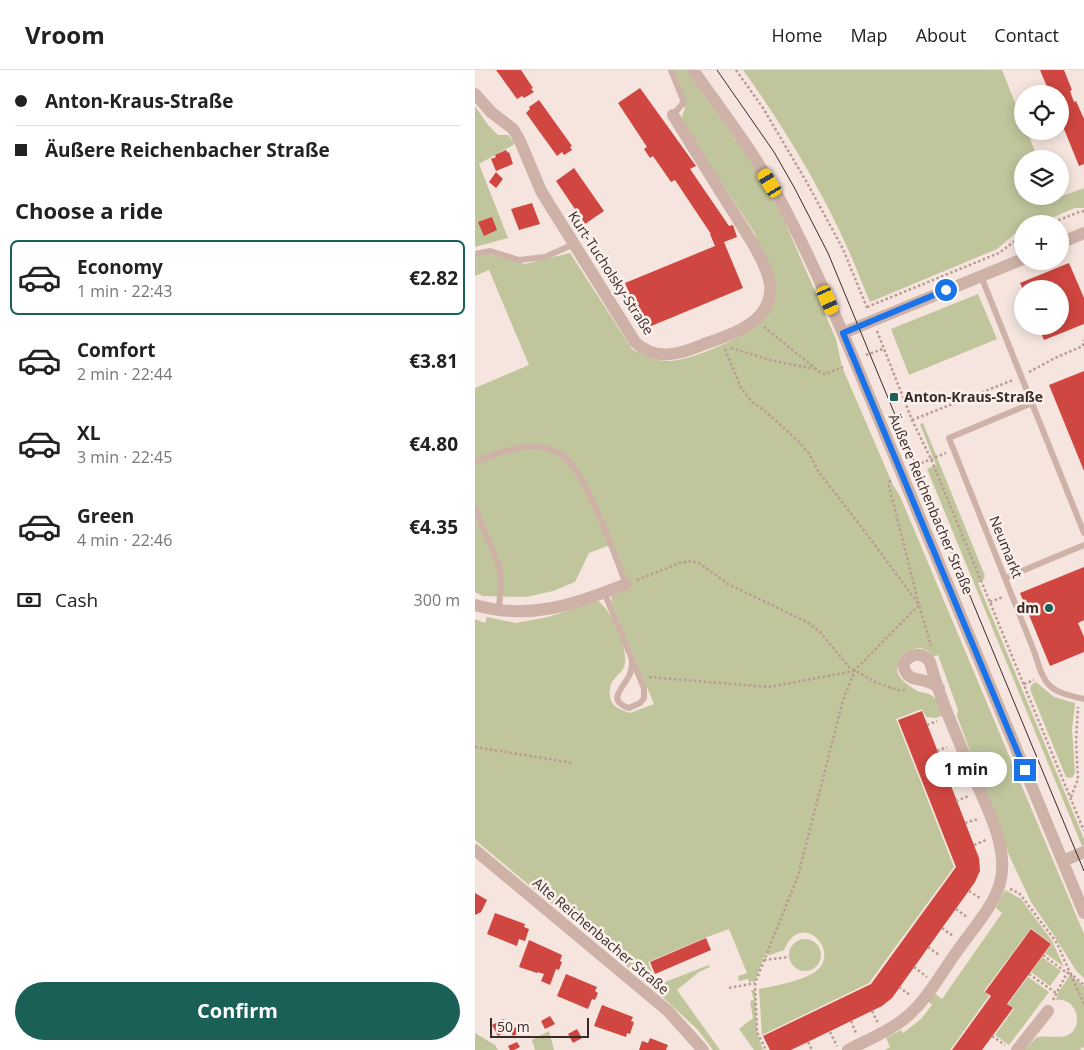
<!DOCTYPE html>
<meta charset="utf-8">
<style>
:root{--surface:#fff;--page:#f2f2f2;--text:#222;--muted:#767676;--line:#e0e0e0;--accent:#1a6057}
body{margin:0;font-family:"Open Sans",sans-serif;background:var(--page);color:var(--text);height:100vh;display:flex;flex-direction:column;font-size:19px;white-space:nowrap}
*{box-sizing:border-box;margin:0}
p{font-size:16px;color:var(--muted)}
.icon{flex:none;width:28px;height:28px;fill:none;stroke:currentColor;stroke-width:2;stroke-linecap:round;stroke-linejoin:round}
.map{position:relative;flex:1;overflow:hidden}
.drawer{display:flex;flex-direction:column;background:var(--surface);width:475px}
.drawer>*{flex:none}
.guide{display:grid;align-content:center;height:110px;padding:0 15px;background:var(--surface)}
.controls{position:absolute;left:539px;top:15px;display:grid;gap:10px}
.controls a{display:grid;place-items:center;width:55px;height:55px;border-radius:50%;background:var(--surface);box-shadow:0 2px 12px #0003;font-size:25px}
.scale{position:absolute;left:15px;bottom:12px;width:99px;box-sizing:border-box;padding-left:5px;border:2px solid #3a2b29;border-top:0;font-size:14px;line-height:18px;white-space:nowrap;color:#3a2b29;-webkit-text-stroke:4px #fbf0eb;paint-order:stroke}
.end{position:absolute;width:22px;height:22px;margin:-11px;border:6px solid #1a73e8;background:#fff;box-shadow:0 0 0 2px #fff}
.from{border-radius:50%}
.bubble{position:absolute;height:35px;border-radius:18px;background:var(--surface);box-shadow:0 2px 12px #0003;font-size:16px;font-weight:700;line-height:35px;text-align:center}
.car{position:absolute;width:15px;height:30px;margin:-15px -8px;border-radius:6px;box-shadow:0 0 4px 1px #0007;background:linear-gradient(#f5c518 24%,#345 0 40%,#f5c518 0 76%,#345 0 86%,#f5c518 0)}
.guide b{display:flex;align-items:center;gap:18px;height:48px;font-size:19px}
.guide b+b{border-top:1px solid var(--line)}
.guide i{width:12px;height:12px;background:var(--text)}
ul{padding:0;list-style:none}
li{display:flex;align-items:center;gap:15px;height:75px;margin:0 10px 8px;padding:0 5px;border:2px solid transparent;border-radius:8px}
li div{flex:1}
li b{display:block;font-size:19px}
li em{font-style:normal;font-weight:700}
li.active{border-color:var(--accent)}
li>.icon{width:45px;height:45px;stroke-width:1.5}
h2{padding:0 15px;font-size:22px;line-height:60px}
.pay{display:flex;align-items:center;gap:12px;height:55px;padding:0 15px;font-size:19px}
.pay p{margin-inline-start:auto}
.action{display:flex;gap:10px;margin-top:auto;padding:10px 15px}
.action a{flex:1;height:58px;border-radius:30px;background:var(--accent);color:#fff;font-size:20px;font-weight:700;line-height:58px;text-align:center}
header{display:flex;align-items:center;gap:30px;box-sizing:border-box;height:70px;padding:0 25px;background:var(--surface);border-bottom:1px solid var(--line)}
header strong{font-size:24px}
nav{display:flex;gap:28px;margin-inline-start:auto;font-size:18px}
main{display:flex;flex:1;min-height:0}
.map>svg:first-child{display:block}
.green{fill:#c0c59c}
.building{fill:#d04640}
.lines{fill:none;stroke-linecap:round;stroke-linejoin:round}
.path{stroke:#ba9b92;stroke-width:2.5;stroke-dasharray:2.5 2.5;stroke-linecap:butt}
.service{stroke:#ceb2a8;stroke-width:6}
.minor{stroke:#ceb2a8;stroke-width:12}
.tertiary{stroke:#ceb2a8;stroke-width:12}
.tram{stroke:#3a2b29;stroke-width:1}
.route{stroke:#1a73e8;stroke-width:6}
.poi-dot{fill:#1a6057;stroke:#fbf0eb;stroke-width:2}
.labels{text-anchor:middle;stroke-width:5;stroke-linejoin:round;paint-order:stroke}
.street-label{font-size:14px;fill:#3a2b29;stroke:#fbf0eb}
.poi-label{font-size:14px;font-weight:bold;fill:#3a2b29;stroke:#fbf0eb;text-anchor:start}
</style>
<header>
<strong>Vroom</strong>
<nav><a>Home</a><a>Map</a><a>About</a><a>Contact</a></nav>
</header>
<main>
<section class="drawer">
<div class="guide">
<b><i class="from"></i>Anton-Kraus-Straße</b>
<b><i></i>Äußere Reichenbacher Straße</b>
</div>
<h2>Choose a ride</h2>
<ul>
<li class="active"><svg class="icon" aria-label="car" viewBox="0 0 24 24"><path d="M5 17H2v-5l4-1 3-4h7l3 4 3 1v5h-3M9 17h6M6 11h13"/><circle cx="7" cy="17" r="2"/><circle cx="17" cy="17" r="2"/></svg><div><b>Economy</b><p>1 min · 22:43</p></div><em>€2.82</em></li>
<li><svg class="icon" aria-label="car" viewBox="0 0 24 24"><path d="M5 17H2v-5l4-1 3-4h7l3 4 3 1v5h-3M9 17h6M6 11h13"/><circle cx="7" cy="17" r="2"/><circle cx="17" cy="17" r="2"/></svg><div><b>Comfort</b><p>2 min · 22:44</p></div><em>€3.81</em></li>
<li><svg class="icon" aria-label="car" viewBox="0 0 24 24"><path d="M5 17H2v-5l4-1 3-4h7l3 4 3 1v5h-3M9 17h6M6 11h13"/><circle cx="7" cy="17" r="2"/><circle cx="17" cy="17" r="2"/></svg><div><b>XL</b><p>3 min · 22:45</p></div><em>€4.80</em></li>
<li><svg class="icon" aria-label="car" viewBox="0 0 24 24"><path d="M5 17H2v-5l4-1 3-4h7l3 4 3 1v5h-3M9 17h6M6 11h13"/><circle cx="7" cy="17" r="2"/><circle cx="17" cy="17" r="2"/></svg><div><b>Green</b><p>4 min · 22:46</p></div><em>€4.35</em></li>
</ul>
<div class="pay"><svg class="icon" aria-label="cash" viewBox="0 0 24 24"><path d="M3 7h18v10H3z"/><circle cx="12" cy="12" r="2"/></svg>Cash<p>300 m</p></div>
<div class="action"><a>Confirm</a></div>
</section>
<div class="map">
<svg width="609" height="980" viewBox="0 0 609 980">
<rect width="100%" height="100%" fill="#f5e5de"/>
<!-- green -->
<path class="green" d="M193,0h18l68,96 29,52 53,121 6,28 51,118 7,11 184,438v44l-7,-6 -24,-38 -22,-32 -22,-47 -52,-139 1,-6 -20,-55 -5,2 -5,-6 -7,-3c-21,1 -34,21 -14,36 4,3 9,7 13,8 4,1 8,1 11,3 7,5 10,12 13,20l-8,3 -10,-1 -4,-8 -26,10 58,148 -85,116 -107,52 -3,-46c16,-3 43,-8 56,-17 28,-20 -14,-64 -31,-22l-14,5 -5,-1 -10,27 -6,1 -1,-3 -9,2 -1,-5 9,-3 -18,-44 -22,8 -59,25 5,12 -12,4 -166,-138v-221l10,4 2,-6 29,6 32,-6 50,-16c14,10 32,49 26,66 -3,6 -9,10 -12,15 -4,8 -3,20 4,25 4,3 10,4 14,6l24,-9 -42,-100 -1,-10 18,-8 -16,-42 -24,9 -14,29 -22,9 -27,6 -43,-1 -8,-4v-204l54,-23 -40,-95 -14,6v-19l14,-3 36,10 45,-11 62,96c12,7 23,12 37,12 19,0 71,-21 85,-35 6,-6 16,-37 20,-46l-20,-48 -73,-112 4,-12z
M268,0h259l20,50 1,11h4l11,28h-15v37h30l1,3 30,-11v20h-9l-38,16h-14l-1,5 -5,3 -20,17 -127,53c-8,-18 -14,-36 -22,-53 -28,-62 -65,-124 -105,-179z
M0,36l13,19 10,10h10l7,9 -36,20 29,74 -33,9z
M503,224l19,45 -88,36 -18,-46z
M448,353l62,153 -2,4 -5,3 106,256v6l-2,1 -155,-377 9,-4 -16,-41z
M561,612l18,15 21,6 -3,26 3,43 -2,5 -4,1 -3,-1 -36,-88 2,-5z
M530,820l16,9 31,42 12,26 -19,-14 7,-9 -21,-16 -47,63 5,5 -39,54h-65l5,-3 -4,-9 15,-8 2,3 18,-14 11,-14 -4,-4 6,-8 8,6 60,-86 -6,-5z
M314 885a16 16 0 1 1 32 0a16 16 0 1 1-32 0Z
M567,887l19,14 -11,15 -19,-14z
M234,895l1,2 -11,5 -22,18 43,60h-7l-15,-20 -43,-40 2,-5z
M595,905l14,11v62l-2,-1 -2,3h-56l13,-13c10,-2 22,2 31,-2 16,-7 10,-38 -12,-35l2,-7z
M553,907l21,15 -40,53 -14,-10 19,-26 -6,-5z
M276,920h4l2,43 6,17h-9l-15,-21 14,-11 -3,-17 4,-1z
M74,961l5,19h-19l-3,-10z
M0,963l20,12 3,5h-23z"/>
<!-- building -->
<path class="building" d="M21,0h25l12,18 -2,1 3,3 -10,6 -2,-2 -5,3z
M565,0h24l8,20 -2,1 4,11 2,-1 8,18v45l-5,2 -19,-47v-25h-10z
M165,18l56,78 -6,3 39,57 4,-1 4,12 -13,5 19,46 -99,41 -19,-46 90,-37 -5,-12h1l-36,-54 -4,2 -18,-26 -3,2 -6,-9 3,-2 -29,-44z
M64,30l33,46 -2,1 2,3 -8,5 -2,-3 -5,4 -31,-43 4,-4 -1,-2z
M31,80l2,3 1,-1 4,12 -17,7 -5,-12 5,-2 -1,-2z
M99,98l30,43 -19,13 -29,-43z
M21,102l7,7 -7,9 -7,-6z
M57,133l8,21 -21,6 -8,-21z
M17,147l5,13 -13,6 -6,-14z
M594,193l15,35v26l-40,16 -6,-14h22v-37h-37l-3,-6z
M609,301v100l-35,-86z
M609,497v53l-6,3 6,14v15l-34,14 -30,-73z
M447,641l57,147 1,13 -5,11 -83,116 -10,8 -91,44h-21l-7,-14 108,-52 85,-117 -58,-147z
M0,823l12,7 -6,12 -6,3z
M20,843l30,11 -1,3 5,2 -4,12 -6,-2 -2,7 -30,-12z
M556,859l20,15 -44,60 6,4 -31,42h-30l39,-54 -6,-4z
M231,868l5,12 -56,24 -5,-12z
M54,870l33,15 -2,6 2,1 -3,8 -3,-1 -6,16 -9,-4 3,-7 -6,-2 -1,1 -18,-6z
M91,904l31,13 -2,4 3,2 -3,7 -3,-1 -4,10 -31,-13z
M127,935l31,12 -2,4 3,1 -4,12 -3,-1 -1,4 -32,-11z
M75,946l5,8 -10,5 -4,-8z
M29,949l5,10 -11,7 -6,-11z
M47,954l3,6 -12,6 -3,-6z
M102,959l5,9 -9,5 -5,-9z
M175,968l18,7 -2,5h-27l3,-9 6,2z
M42,972l3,5 -6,3h-4l-2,-4z"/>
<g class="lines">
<!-- path -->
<path class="path" d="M261,0l27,38 43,73 37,68 25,61
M574,154l30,-12 5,-1
M392,237l132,-54 24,-18
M289,257l57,46 4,1 18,-7
M402,261l35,89 19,39 153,372
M256,278l43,13 41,8
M250,279l16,39 11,14 12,8 34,31 12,14 8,16 51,66 50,68 -64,65 -12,30 -45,176 -43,107 2,49 9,18
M391,285l17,-6
M554,302l26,-14 28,-12 1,-6
M437,350l101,-40
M437,397l34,-14
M415,410l-1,6 30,119 12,41
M162,510l43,-17 10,-2 9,2 29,21 79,38 14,11 28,34 28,16 21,7h9
M515,532l13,-5
M174,607l120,10 85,-16
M549,614l10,-4
M452,655l10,-4
M0,677l98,16
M462,681l10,-4
M473,708l12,-5
M596,727l7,-18 -2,-38 2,-34
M481,731l13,-5
M490,753l13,-4
M499,775l12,-5
M535,819l9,4 38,50 13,30 14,12
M494,821l11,7
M481,839l11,8
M467,858l11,8
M453,877l11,8
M568,885l24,18
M289,890l25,-3
M439,897l13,10
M554,904l27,19
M424,917l11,8
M254,918l26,-5
M578,930l14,-27h3l14,31
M397,941l6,12
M376,951l5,12
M355,962l7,14
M517,966l13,9
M333,972l4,8"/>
<!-- service -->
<path class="service" d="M196,0l13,32 -11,13
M0,184l15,-3 29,9 26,-3 29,-13
M506,206l103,257
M557,333l-83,35 85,213c11,35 13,40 50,48
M0,392c25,-10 58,-24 84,-9 26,14 55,101 67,131
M0,438l24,58 2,12 -2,32
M530,508l79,-33
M129,522l40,96v10l-4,5 -11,5c-23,-7 -6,-20 0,-32 3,-5 3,-10 3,-16"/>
<!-- minor -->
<path class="minor" d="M0,24l16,18 22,17 7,12 21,50 94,151c20,19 43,13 67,3 21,-8 50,-16 62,-35 5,-8 7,-17 6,-26 -4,-23 -24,-51 -36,-71 -21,-33 -41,-66 -61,-98
M585,173l24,-10
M368,263l180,-74
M0,535c56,16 100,-1 151,-21
M0,780l193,161 35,39
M588,791l21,-9
M373,980c19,-10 40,-18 56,-31 23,-18 37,-46 54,-69 13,-19 36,-44 42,-67 9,-33 -11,-71 -24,-101 -16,-39 -35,-79 -46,-120 -8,-11 -21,-9 -27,3 5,17 12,12 25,17 4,1 8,4 11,6
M542,980l31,-39"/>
<!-- tertiary -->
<path class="tertiary" d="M218,0c30,42 61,83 86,128 47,88 83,182 122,274 62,146 122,294 183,441"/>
<!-- tram -->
<path class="tram" d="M242,0l57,82 20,35 34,66 256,618"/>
</g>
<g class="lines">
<!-- route -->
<path class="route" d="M471,220l-103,43 182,437"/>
</g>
<!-- markers -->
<g class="poi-dot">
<rect x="414" y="322" width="10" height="10" rx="2.5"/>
<circle cx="574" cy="538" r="5"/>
</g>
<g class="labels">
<!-- street labels -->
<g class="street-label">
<text transform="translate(136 203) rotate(57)" y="5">Kurt-Tucholsky-Straße</text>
<text transform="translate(456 434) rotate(67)" y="5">Äußere Reichenbacher Straße</text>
<text transform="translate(531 477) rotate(68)" y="5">Neumarkt</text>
<text transform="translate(126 866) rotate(40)" y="5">Alte Reichenbacher Straße</text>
</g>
<!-- poi labels -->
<g class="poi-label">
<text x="429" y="332">Anton-Kraus-Straße</text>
<text x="564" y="543" text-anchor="end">dm</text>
</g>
</g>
</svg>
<div class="controls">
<a><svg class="icon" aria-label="locate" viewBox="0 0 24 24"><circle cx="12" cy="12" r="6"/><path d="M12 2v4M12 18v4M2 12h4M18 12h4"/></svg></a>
<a><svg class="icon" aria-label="layers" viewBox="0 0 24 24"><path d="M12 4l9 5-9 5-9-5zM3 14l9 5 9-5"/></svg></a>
<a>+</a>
<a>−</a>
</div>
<div class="scale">50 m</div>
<i class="end from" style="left:471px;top:220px"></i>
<i class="end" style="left:550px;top:700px"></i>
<div class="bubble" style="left:450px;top:682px;width:82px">1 min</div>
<i class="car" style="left:295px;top:113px;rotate:329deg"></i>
<i class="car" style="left:353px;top:230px;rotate:156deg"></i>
</div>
</main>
